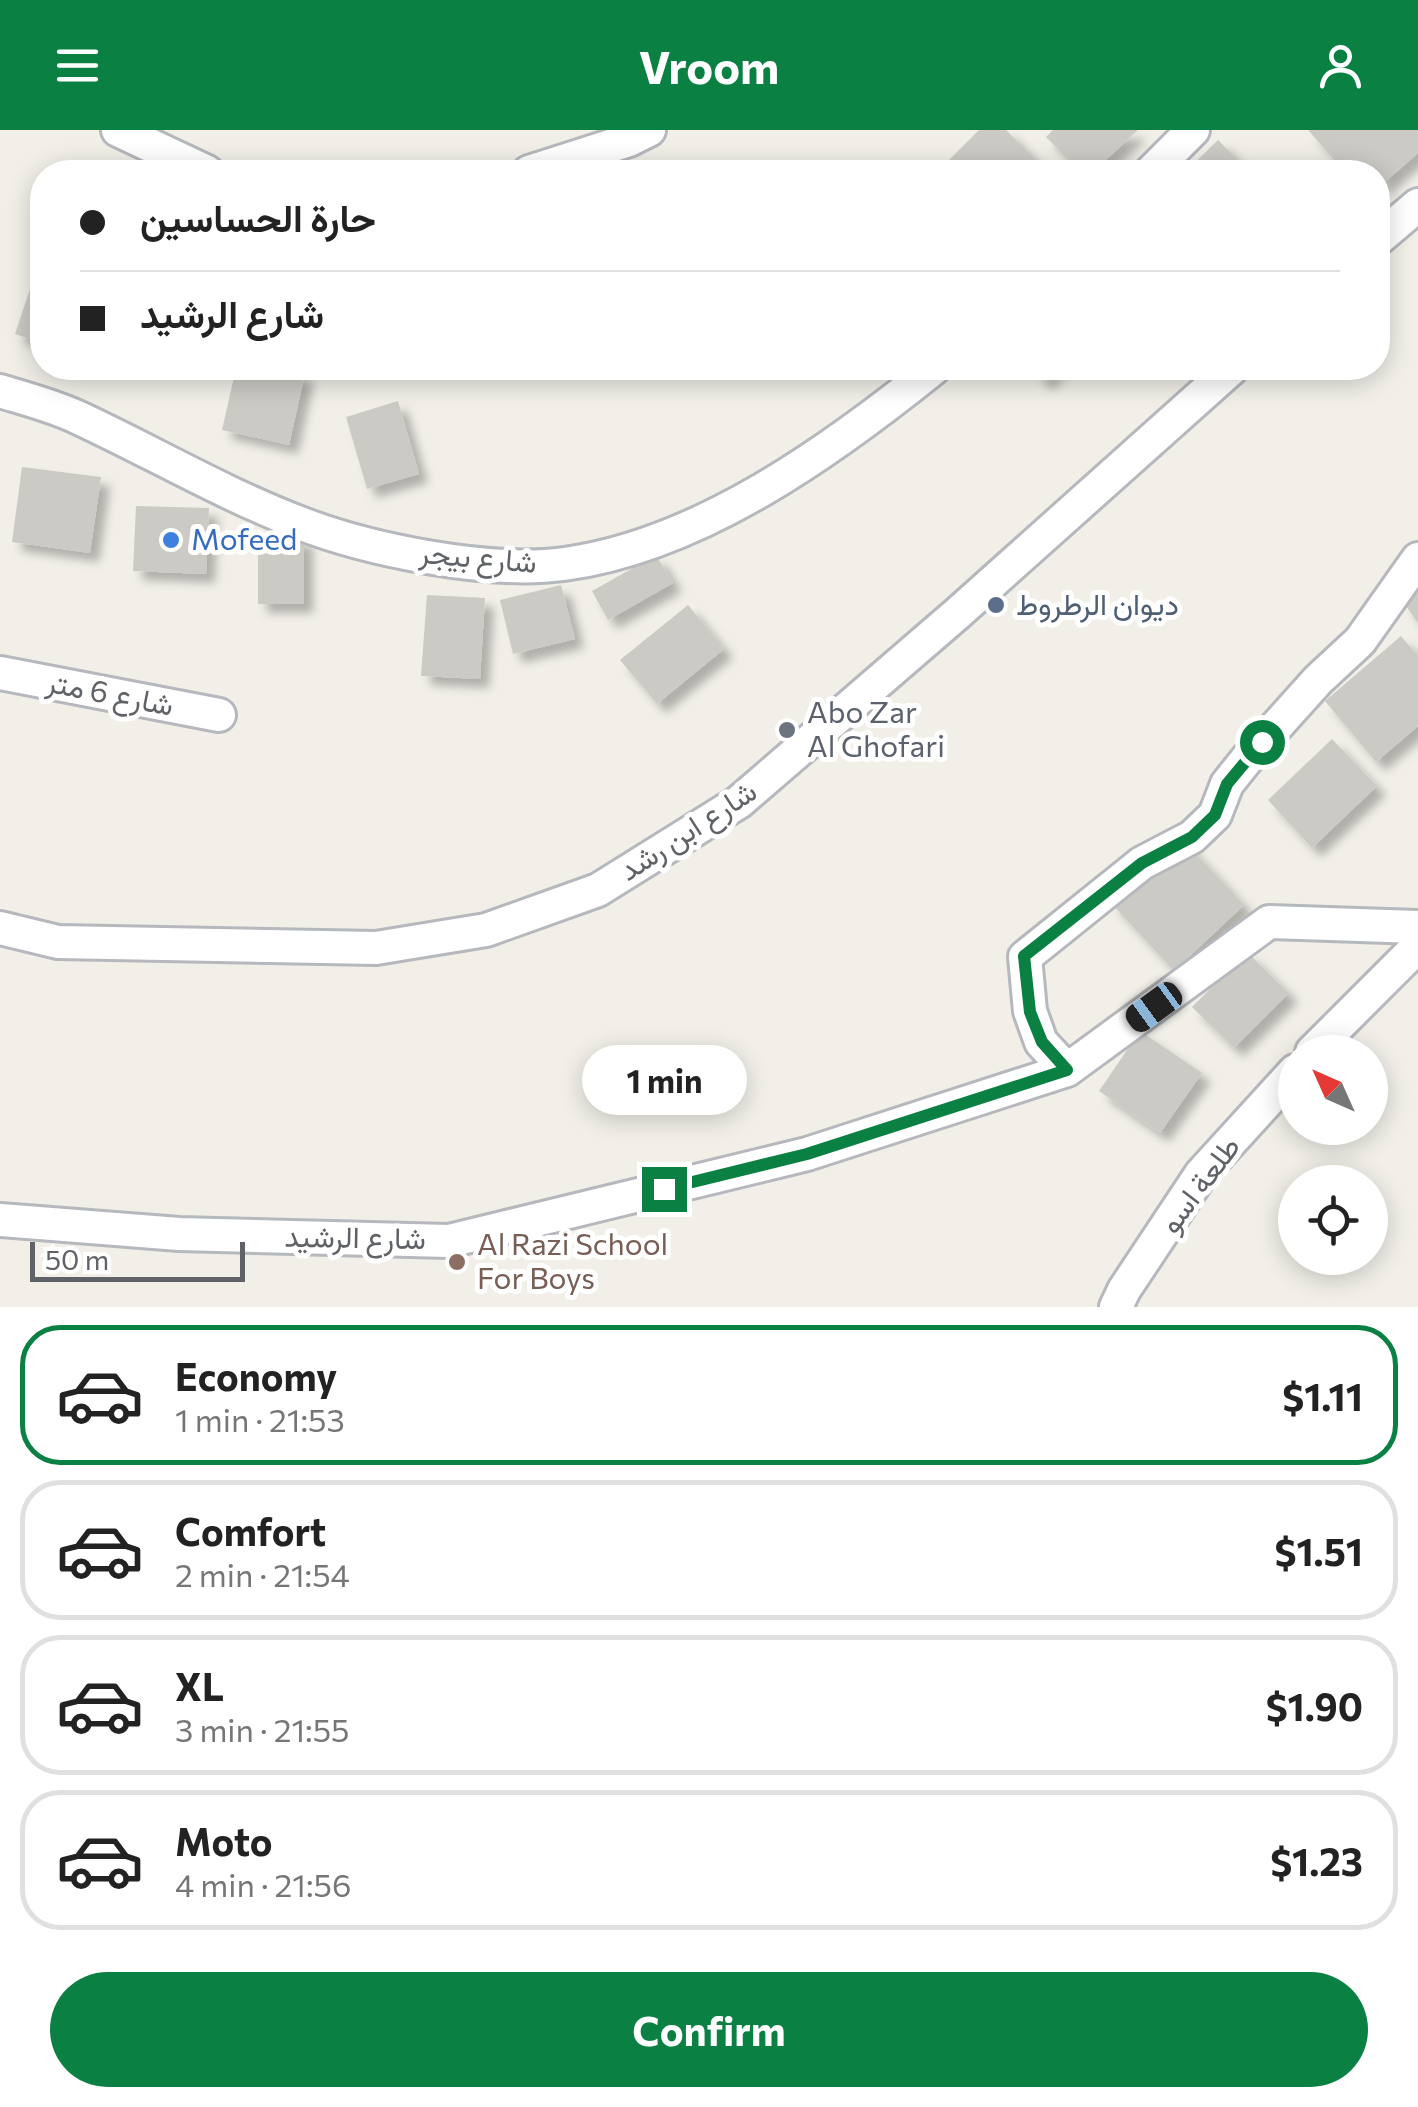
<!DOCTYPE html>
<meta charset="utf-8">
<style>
:root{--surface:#fff;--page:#f2f2f2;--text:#222;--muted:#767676;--line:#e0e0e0;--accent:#0b8043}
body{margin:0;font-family:Commissioner,Vazirmatn,sans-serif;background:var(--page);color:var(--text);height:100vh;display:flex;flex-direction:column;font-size:38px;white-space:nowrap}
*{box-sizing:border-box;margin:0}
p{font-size:32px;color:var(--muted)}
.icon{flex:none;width:55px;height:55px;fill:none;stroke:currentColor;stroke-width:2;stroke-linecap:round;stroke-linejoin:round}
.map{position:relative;height:1177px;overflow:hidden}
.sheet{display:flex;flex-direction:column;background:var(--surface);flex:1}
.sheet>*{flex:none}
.hud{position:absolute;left:30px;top:30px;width:1360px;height:220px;border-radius:40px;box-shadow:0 5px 25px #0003;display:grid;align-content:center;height:220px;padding:0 50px;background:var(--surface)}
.needle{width:65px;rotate:315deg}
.fabs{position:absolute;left:1278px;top:905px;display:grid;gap:20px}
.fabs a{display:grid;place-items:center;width:110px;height:110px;border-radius:50%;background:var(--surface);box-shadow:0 5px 25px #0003;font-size:50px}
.scale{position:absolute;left:30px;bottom:25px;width:215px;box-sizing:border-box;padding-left:10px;border:5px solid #5f6368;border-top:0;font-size:28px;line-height:35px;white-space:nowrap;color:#5f6368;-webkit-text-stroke:8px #fff;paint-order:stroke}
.end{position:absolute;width:45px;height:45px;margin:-22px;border:12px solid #0b8043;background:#fff;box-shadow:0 0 0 5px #fff}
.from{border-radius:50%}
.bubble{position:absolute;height:70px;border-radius:35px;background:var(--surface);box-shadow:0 5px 25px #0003;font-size:32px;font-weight:700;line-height:70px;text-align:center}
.car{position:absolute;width:30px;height:60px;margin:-30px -15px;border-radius:12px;box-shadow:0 0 8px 2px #0007;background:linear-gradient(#222 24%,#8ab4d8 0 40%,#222 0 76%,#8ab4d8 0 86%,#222 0)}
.hud b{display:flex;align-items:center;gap:35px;height:95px;font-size:38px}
.hud b+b{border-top:2px solid var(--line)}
.hud i{width:25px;height:25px;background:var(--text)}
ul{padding:18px 0 0;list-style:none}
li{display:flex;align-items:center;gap:30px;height:140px;margin:0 20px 15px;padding:0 30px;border:5px solid var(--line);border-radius:40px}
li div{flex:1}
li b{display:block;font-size:38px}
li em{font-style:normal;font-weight:700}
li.selected{border-color:var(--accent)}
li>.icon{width:90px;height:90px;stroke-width:1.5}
.primary-button{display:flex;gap:20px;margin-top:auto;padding:20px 50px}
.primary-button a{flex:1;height:115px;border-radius:60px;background:var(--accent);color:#fff;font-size:40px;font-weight:700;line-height:115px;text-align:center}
header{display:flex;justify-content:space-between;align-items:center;height:130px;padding:0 50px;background:var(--accent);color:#fff;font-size:45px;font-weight:700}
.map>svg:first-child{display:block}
.building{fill:#cccac5;filter:url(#shadow)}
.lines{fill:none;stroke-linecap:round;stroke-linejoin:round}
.minor-casing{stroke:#b5b8bc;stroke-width:38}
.minor{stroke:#fff;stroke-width:32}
.route{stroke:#0b8043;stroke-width:12}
.shop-dot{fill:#3f7fe0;stroke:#fff;stroke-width:4}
.service-dot{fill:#5c6f8a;stroke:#fff;stroke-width:4}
.worship-dot{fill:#6b7280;stroke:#fff;stroke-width:4}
.education-dot{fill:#8d6e63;stroke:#fff;stroke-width:4}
.labels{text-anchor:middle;stroke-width:10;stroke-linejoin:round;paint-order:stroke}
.shop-label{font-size:30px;fill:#366cbe;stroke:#fff;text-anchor:start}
.street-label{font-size:30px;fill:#5f6368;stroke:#fff}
.service-label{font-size:30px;fill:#4e5e75;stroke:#fff;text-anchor:start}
.worship-label{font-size:30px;fill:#5b616d;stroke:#fff;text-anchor:start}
.education-label{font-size:30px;fill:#785e54;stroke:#fff;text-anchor:start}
</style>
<header><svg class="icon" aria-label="menu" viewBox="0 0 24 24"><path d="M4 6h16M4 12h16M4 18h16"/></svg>Vroom<svg class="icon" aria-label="person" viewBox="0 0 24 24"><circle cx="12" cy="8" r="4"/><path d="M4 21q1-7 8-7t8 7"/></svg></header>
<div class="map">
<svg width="1418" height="1177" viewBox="0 0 1418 1177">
<defs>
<filter id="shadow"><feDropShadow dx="9" dy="9" stdDeviation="5" flood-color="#0004"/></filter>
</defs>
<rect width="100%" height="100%" fill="#f1efe8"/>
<!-- building -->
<path class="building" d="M979,0h27l42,42h-111z
M1053,0h85l-45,42h-12l-35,-35z
M1308,0h110v23l-40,35v-16h-33z
M1218,10l32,32h-65z
M42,123v90l-27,-9z
M236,238h45l24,5 -16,72 -67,-15z
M1031,238h28l-16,13z
M398,271l21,73 -52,15 -21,-72z
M22,337l79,10 -11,76 -78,-11z
M136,376l73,2 -3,66 -73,-3z
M258,407h46v67h-46z
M656,425l17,28 -65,37 -16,-29z
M561,455l14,54 -62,15 -13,-54z
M1418,463v30l-14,-20z
M427,465l58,3 -5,81 -59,-3z
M688,475l36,44 -67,55 -37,-44z
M1401,506l17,20v70l-42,36 -51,-61z
M1332,609l45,47 -65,62 -44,-48z
M1180,707l64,68 -70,66 -64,-69z
M1247,822l42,41 -55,55 -42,-41z
M1140,901l62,42 -42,60 -61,-42z"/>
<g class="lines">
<defs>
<path id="minor" d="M118,0l89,42
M529,42l100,-32 20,-10
M1151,42l42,-42
M1378,109l40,-34
M0,261c26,8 54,15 79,27 73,34 143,75 218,104 71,28 191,52 267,42 135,-18 267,-113 370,-196
M0,543l219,42
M0,798l58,14 318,6 110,-18 112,-40 141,-88 219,-189 274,-245
M1312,922l106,-106
M1067,940l-26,-28 -11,-31 -5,-54 117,-94 50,-26 23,-22 12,-31 20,-25 71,-79 42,-39 58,-82
M0,1090l179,14 270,7 358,-87 260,-84 202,-148 149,5
M1116,1177l8,-17 77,-116 94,-103"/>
</defs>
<!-- minor casing -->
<use href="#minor" class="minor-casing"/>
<!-- minor -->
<use href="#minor" class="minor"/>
</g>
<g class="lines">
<!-- route -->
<path class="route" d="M664,1059l143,-35 260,-84 -25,-28 -12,-30 -6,-56 118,-93 50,-26 23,-22 12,-31 35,-42"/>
</g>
<!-- markers -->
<circle class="shop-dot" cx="171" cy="410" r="10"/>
<circle class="service-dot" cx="996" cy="475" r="10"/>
<circle class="worship-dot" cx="787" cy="600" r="10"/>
<circle class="education-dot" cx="457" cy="1132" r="10"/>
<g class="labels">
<!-- shop labels -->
<g class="shop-label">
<text x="191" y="420">Mofeed</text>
</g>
<!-- street labels -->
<g class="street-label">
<text transform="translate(478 428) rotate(5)" y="10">شارع بيجر</text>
<text transform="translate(110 564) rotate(11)" y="10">شارع 6 متر</text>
<text transform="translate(688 701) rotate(-33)" y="10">شارع ابن رشد</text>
<text transform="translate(1200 1055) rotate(-53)" y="10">طلعة اسو</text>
<text transform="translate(355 1108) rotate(1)" y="10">شارع الرشيد</text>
</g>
<!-- service labels -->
<g class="service-label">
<text x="1016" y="485">ديوان الرطروط</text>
</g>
<!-- worship labels -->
<g class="worship-label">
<text x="807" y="593">Abo Zar<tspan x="807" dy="34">Al Ghofari</tspan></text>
</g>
<!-- education labels -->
<g class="education-label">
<text x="477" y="1125">Al Razi School<tspan x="477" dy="34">For Boys</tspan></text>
</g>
</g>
</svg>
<div class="fabs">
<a><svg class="needle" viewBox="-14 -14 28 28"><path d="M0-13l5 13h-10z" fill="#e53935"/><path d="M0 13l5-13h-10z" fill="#767676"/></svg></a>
<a><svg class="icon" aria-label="locate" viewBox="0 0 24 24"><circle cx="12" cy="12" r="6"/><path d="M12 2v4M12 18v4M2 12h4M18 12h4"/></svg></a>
</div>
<div class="scale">50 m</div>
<i class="end from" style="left:1262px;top:612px"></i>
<i class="end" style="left:664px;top:1059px"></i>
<div class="bubble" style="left:582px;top:915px;width:165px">1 min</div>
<i class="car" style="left:1154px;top:877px;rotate:234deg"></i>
<div class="hud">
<b><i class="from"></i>حارة الحساسين</b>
<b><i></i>شارع الرشيد</b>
</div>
</div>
<section class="sheet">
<ul>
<li class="selected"><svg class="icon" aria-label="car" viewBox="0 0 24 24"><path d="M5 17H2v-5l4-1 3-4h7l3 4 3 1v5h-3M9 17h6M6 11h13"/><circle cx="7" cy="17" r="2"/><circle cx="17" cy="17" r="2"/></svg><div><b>Economy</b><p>1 min · 21:53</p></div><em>$1.11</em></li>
<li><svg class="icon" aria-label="car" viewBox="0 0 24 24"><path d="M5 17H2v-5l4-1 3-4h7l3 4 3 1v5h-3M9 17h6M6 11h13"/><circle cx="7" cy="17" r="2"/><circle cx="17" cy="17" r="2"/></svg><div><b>Comfort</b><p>2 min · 21:54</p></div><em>$1.51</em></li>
<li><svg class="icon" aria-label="car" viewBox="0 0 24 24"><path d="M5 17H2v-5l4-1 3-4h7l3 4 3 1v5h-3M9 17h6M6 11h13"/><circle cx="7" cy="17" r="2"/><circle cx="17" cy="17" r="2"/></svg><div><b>XL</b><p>3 min · 21:55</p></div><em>$1.90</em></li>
<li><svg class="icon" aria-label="car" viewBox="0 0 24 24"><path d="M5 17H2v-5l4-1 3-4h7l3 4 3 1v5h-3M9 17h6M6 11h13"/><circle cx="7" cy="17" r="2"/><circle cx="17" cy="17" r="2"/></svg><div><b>Moto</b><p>4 min · 21:56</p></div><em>$1.23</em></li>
</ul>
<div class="primary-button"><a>Confirm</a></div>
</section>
